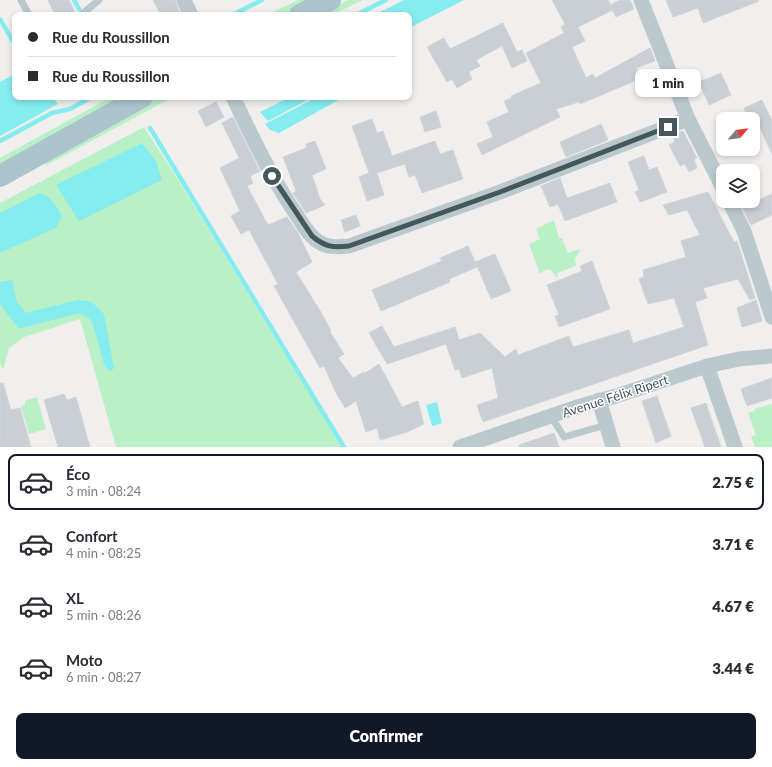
<!DOCTYPE html>
<html lang="fr">
<meta charset="utf-8">
<style>
:root{--surface:#fff;--page:#f7f7f7;--text:#2b2b33;--muted:#7c7c81;--line:#e1e1e2;--accent:#111827}
body{margin:0;font-family:Lato,sans-serif;background:var(--page);color:var(--text);height:100vh;display:flex;flex-direction:column;font-size:15px;white-space:nowrap}
*{box-sizing:border-box;margin:0}
p{font-size:13px;color:var(--muted)}
.icon{flex:none;width:22px;height:22px;fill:none;stroke:currentColor;stroke-width:2;stroke-linecap:round;stroke-linejoin:round}
.map{position:relative;height:447px;overflow:hidden}
.panel{display:flex;flex-direction:column;background:var(--surface);flex:1}
.panel>*{flex:none}
.top-card{position:absolute;left:12px;top:12px;width:400px;height:88px;border-radius:8px;box-shadow:0 2px 6px #0003;display:grid;align-content:center;height:88px;padding:0 16px;background:var(--surface)}
.needle{width:26px;rotate:61deg}
.fabs{position:absolute;left:716px;top:112px;display:grid;gap:8px}
.fabs a{display:grid;place-items:center;width:44px;height:44px;border-radius:8px;background:var(--surface);box-shadow:0 2px 6px #0003;font-size:20px}
.end{position:absolute;width:18px;height:18px;margin:-9px;border:5px solid #45565c;background:#fff;box-shadow:0 0 0 2px #fff}
.from{border-radius:50%}
.bubble{position:absolute;height:28px;border-radius:8px;background:var(--surface);box-shadow:0 2px 6px #0003;font-size:13px;font-weight:800;line-height:28px;text-align:center}
.top-card b{display:flex;align-items:center;gap:14px;height:38px;font-size:15px}
.top-card b+b{border-top:1px solid var(--line)}
.top-card i{width:10px;height:10px;background:var(--text)}
ul{padding:7px 0 0;list-style:none}
li{display:flex;align-items:center;gap:12px;height:56px;margin:0 8px 6px;padding:0 8px;border:2px solid transparent;border-radius:8px}
li div{flex:1}
li b{display:block;font-size:15px}
li em{font-style:normal;font-weight:800}
li.on{border-color:var(--accent)}
li>.icon{width:36px;height:36px;stroke-width:1.5}
.button{display:flex;gap:8px;margin-top:auto;padding:8px 16px}
.button a{flex:1;height:46px;border-radius:8px;background:var(--accent);color:#fff;font-size:16px;font-weight:800;line-height:46px;text-align:center}
.map>svg:first-child{display:block}
.green{fill:#baf0c5}
.water{fill:#85edef}
.lines{fill:none;stroke-linecap:round;stroke-linejoin:round}
.stream{stroke:#85edef;stroke-width:4.5}
.building{fill:#cacfd3;stroke:#d1d5da}
.lane{stroke:#bbc9ce;stroke-width:7}
.street{stroke:#bbc9ce;stroke-width:15}
.primary{stroke:#acc4ce;stroke-width:22}
.route{stroke:#45565c;stroke-width:5}
.labels{text-anchor:middle;stroke-width:3;stroke-linejoin:round;paint-order:stroke}
.street-label{font-size:13px;fill:#45565c;stroke:#fff}
</style>
<div class="map">
<svg width="772" height="447" viewBox="0 0 772 447">
<rect width="100%" height="100%" fill="#f1eeee"/>
<!-- green -->
<path class="green" d="M298,0h14l-30,15h-15z
M348,0h15l-31,15h-14z
M111,97h13l-124,68v-7z
M158,97h15l-128,69 1,-4 60,-37z
M144,127l38,59 160,261h-226l-36,-128 -56,18 -15,11 -6,22 -3,-7v-160z
M554,220l5,18h3l6,15 11,-4 1,2 -5,8 1,7 -19,7 1,3 -2,1 -5,-7 -5,-1 -6,5 -11,-30 11,-5 -4,-10z
M37,397l9,32 -17,5 -8,-28 4,-1v-4z
M772,404v43h-17l-4,-11 5,-1 -8,-22 7,-2 -1,-2z"/>
<!-- water -->
<path class="water" d="M404,0h60l-55,28v-13h-35z
M15,74v23h37l6,7 -58,32v-54z
M290,97h23l-45,24 -8,-9z
M317,97h27l-65,36 -9,-3 -5,-6z
M142,143l14,18 6,19 -83,41 -23,-36z
M39,193c13,3 18,14 23,24l-6,11 -56,25v-40z
M12,280l5,22 9,11 52,-13 14,2 12,12 10,54 -3,3 -4,-2 -3,-5 -12,-43 -5,-4 -8,-4 -57,15h-4l-18,-24v-22z
M437,402l5,21 -10,3 -6,-21z"/>
<g class="lines">
<!-- stream -->
<path class="stream" d="M74,0l5,9
M232,15l30,-15
M356,15l30,-15
M0,19l15,26
M150,128l194,319
M0,141l52,-28 18,-4 22,-12"/>
</g>
<!-- building -->
<path class="building" d="M48,0h21l7,15h-21z
M153,0h22l6,15h-20z
M552,0h56l5,10 -35,17 7,14 -13,6 14,31 7,-4 2,4 55,-30 5,13 -19,7 4,9 -10,6 -50,21 -1,-2 -23,7 4,8 -78,38 -5,-11 16,-7 -6,-15 22,-10 -5,-11 8,-3 -1,-2 30,-13 -15,-30 38,-20 -3,-6 4,-3z
M620,0h10l4,9 -18,8 -6,-12z
M666,0h92l1,1 -56,22 -5,-15 -25,9z
M503,23l14,29 5,-2 5,11 -15,7 -10,-22 -26,14 4,6 -11,6 3,7 -15,9 -5,-9 -5,3 -20,-35 17,-9 6,11z
M721,73l10,22 -22,10 -10,-23z
M762,100l10,21v33l-16,-35h-8l-4,-11z
M216,102l8,15 -18,10 -8,-16z
M436,111l5,16 -16,5 -5,-15z
M233,117l27,54 -10,5 3,7 -6,3 21,39 19,-8 11,16 14,29 -16,10 26,42 9,17 -1,1 14,22 -6,4 15,20 11,-6v2l15,-10 23,43 16,-6 6,23 -17,8 -27,8 -3,-12 -11,4 -10,-31 -11,7 -10,-17 -11,-25 -4,2 -46,-82 4,-2 -29,-54 -8,4 -10,-18 9,-5 -20,-43 19,-10 -17,-35z
M372,119l5,14 6,-2 9,25 43,-15 5,13 13,-4 10,29 -41,14 -7,-18 -6,2 -4,-13 -28,9 7,22 -17,6 -8,-24 10,-4 -17,-47z
M601,124l7,16 -42,17 -6,-15z
M683,131l14,27 -3,1 3,9 -8,4 -4,-8 -5,2 -11,-21 6,-3 -3,-7z
M315,141l11,28 -14,6 8,24 5,6 -19,8 -13,-20 3,-2 -13,-34 23,-9v-4z
M644,156l5,14 8,-3 10,25 -27,10 -5,-10 4,-2 -11,-28z
M560,178l7,20 43,-15 7,19 -52,19 -7,-17 -8,3 -9,-21z
M708,192l26,50 3,-1 18,57 -5,2 -12,-21 -35,9 4,10 -12,4 13,43 -225,77 -6,-17 21,-7 -6,-30 -30,10 -3,-9 -4,1 -9,-26 -59,20 -18,-31 13,-7 12,21 61,-20 4,13 21,-7 25,24 11,-8 2,6 51,-19 4,11 56,-17 4,13 51,-16 -10,-29 -26,6 -9,-25 5,-2 -1,-7 43,-13 -5,-16 19,-6 -13,-25 -18,5 -6,-10z
M772,194v21l-21,10 -9,-18z
M356,215l4,11 -15,6 -4,-12z
M468,246l7,16 20,-8 16,37 -20,8 -15,-36 1,4 -28,12 1,3 -69,29 -9,-21 70,-29 -2,-3z
M592,261l18,48 -51,18 -4,-11 4,-1 -12,-30 35,-14 -2,-5z
M756,300l6,21 -20,6 -5,-19z
M772,378v20l-25,8 -6,-17z
M0,383h3l8,27 9,-2 11,39h-31z
M64,394l3,6 9,-3 14,50h-32l-14,-47z
M657,396l14,40 -15,7 -14,-42z
M706,403l15,44h-16l-9,-25 -5,-14z
M554,433l5,14h-40v-2z"/>
<g class="lines">
<!-- lane -->
<path class="lane" d="M21,0l8,15
M81,15l18,-15
M551,416l13,21 42,-12"/>
<!-- street -->
<path class="street" d="M184,0l7,15
M641,0l47,119 35,69
M233,97c19,40 38,80 63,117 6,9 13,22 23,28 9,6 20,5 30,4l151,-54 188,-73
M729,201l15,30 28,86
M707,366l28,81
M599,400l14,47
M460,447l117,-40 39,-11 91,-30 32,-7 33,-3"/>
<!-- primary -->
<path class="primary" d="M300,15l30,-15
M0,176l142,-79"/>
</g>
<g class="lines">
<!-- route -->
<path class="route" d="M272,176l40,60c13,11 21,12 37,10l151,-54 168,-65"/>
</g>
<g class="labels">
<!-- street labels -->
<g class="street-label">
<text transform="translate(615 396) rotate(-18)" y="5">Avenue Félix Ripert</text>
</g>
</g>
</svg>
<div class="fabs">
<a><svg class="needle" viewBox="-14 -14 28 28"><path d="M0-13l5 13h-10z" fill="#e53935"/><path d="M0 13l5-13h-10z" fill="#7c7c81"/></svg></a>
<a><svg class="icon" aria-label="layers" viewBox="0 0 24 24"><path d="M12 4l9 5-9 5-9-5zM3 14l9 5 9-5"/></svg></a>
</div>
<i class="end from" style="left:272px;top:176px"></i>
<i class="end" style="left:668px;top:127px"></i>
<div class="bubble" style="left:635px;top:69px;width:66px">1 min</div>
<div class="top-card">
<b><i class="from"></i>Rue du Roussillon</b>
<b><i></i>Rue du Roussillon</b>
</div>
</div>
<section class="panel">
<ul>
<li class="on"><svg class="icon" aria-label="car" viewBox="0 0 24 24"><path d="M5 17H2v-5l4-1 3-4h7l3 4 3 1v5h-3M9 17h6M6 11h13"/><circle cx="7" cy="17" r="2"/><circle cx="17" cy="17" r="2"/></svg><div><b>Éco</b><p>3 min · 08:24</p></div><em>2.75 €</em></li>
<li><svg class="icon" aria-label="car" viewBox="0 0 24 24"><path d="M5 17H2v-5l4-1 3-4h7l3 4 3 1v5h-3M9 17h6M6 11h13"/><circle cx="7" cy="17" r="2"/><circle cx="17" cy="17" r="2"/></svg><div><b>Confort</b><p>4 min · 08:25</p></div><em>3.71 €</em></li>
<li><svg class="icon" aria-label="car" viewBox="0 0 24 24"><path d="M5 17H2v-5l4-1 3-4h7l3 4 3 1v5h-3M9 17h6M6 11h13"/><circle cx="7" cy="17" r="2"/><circle cx="17" cy="17" r="2"/></svg><div><b>XL</b><p>5 min · 08:26</p></div><em>4.67 €</em></li>
<li><svg class="icon" aria-label="car" viewBox="0 0 24 24"><path d="M5 17H2v-5l4-1 3-4h7l3 4 3 1v5h-3M9 17h6M6 11h13"/><circle cx="7" cy="17" r="2"/><circle cx="17" cy="17" r="2"/></svg><div><b>Moto</b><p>6 min · 08:27</p></div><em>3.44 €</em></li>
</ul>
<div class="button"><a>Confirmer</a></div>
</section>
